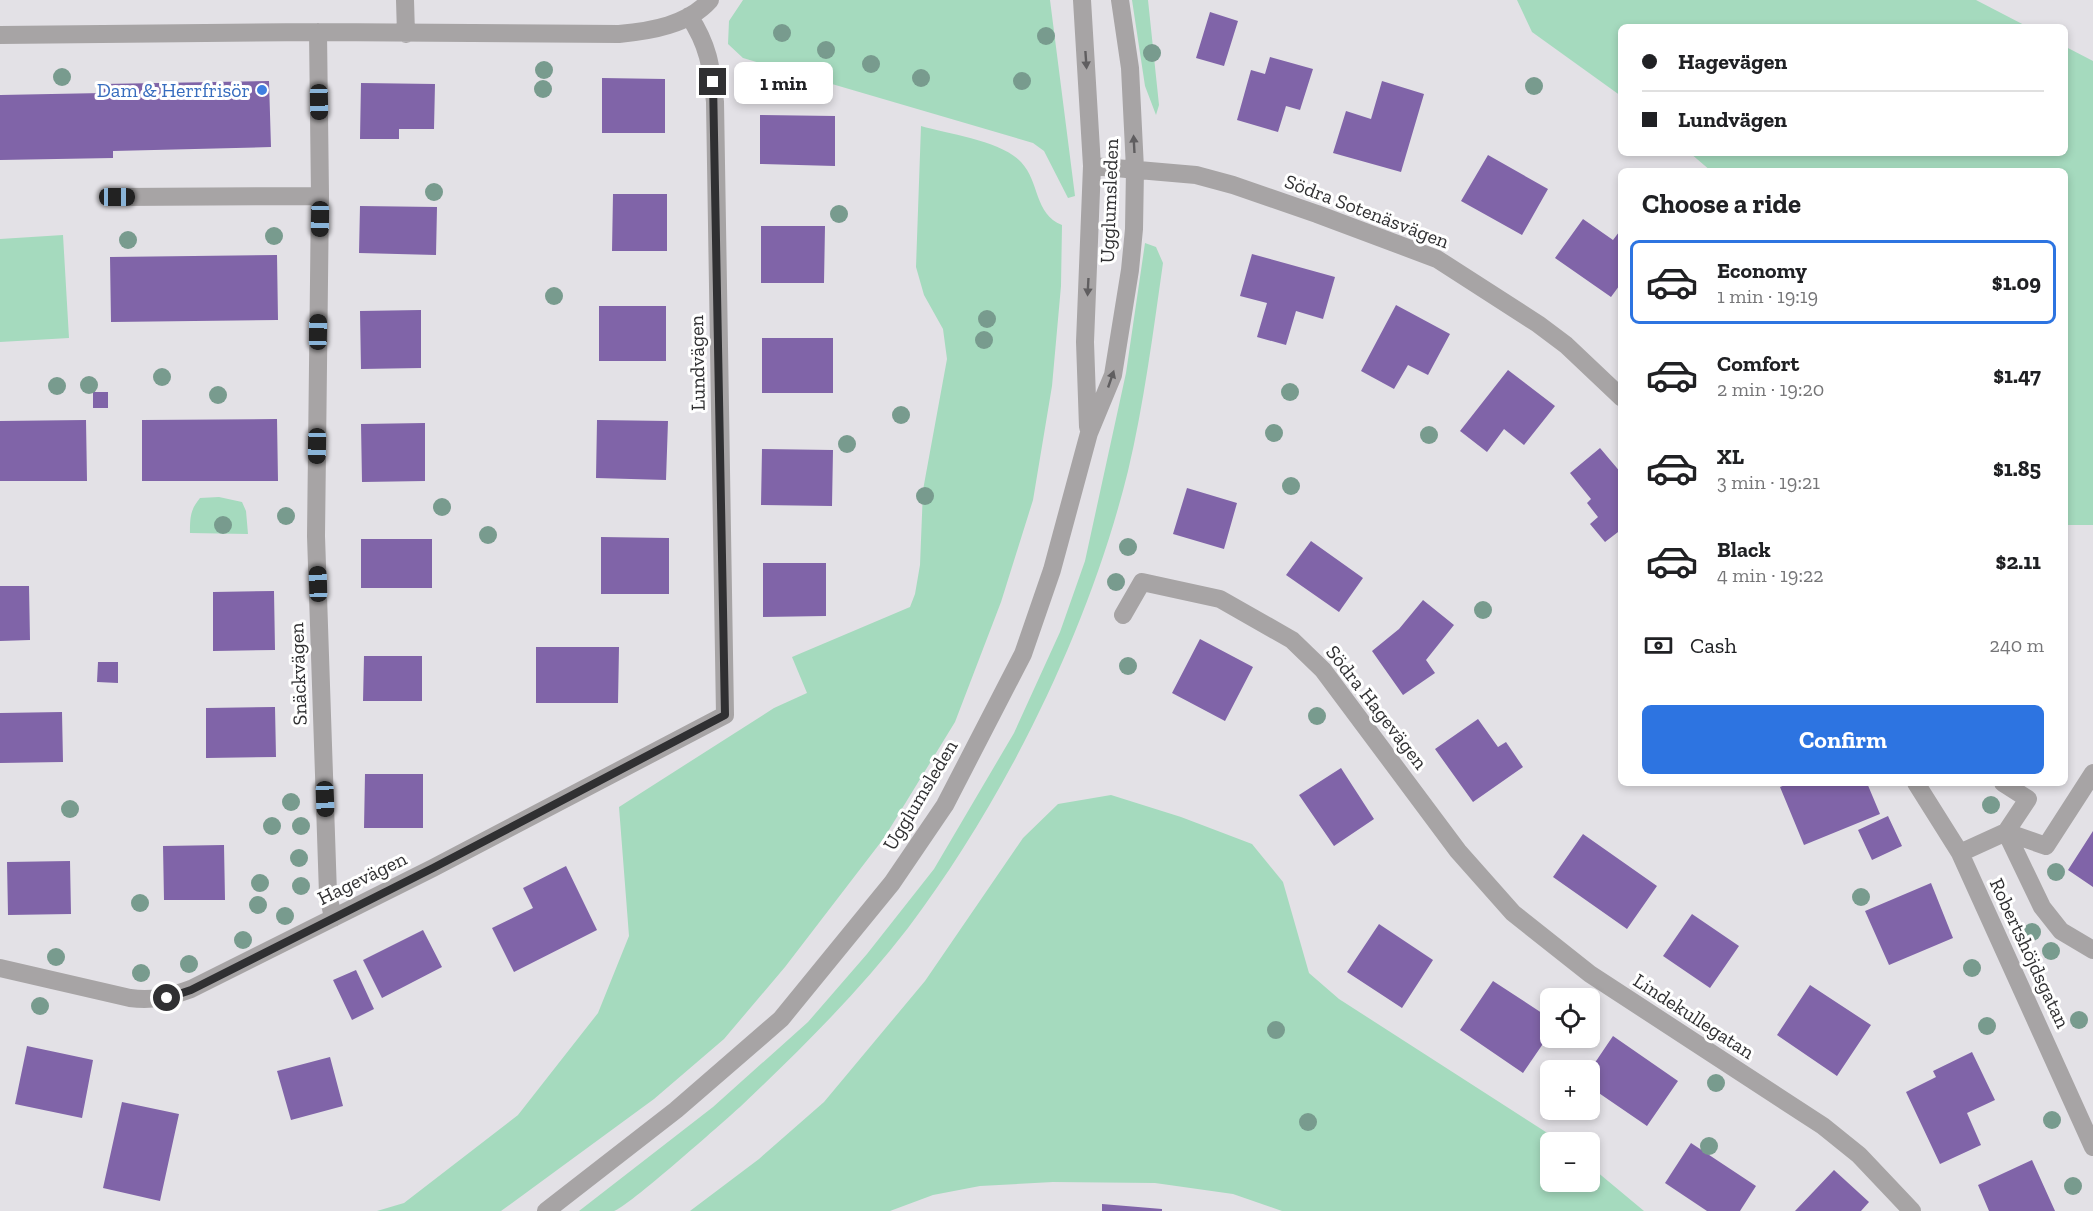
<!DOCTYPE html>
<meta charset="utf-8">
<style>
:root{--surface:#fff;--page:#f2f2f2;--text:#202124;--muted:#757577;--line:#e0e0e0;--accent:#2d74e1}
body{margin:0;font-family:"Zilla Slab",serif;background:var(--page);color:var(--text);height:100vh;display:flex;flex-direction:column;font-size:22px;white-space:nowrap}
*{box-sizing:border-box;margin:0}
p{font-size:20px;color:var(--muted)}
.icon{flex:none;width:33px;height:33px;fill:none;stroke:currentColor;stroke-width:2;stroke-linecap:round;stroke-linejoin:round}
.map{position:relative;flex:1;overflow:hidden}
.drawer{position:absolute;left:1618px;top:168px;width:450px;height:618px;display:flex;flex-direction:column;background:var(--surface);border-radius:9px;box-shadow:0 3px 9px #0003}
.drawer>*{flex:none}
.top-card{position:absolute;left:1618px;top:24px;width:450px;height:132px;border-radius:9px;box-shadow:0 3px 9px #0003;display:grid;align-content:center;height:132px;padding:0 24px;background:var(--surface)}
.fabs{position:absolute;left:1540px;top:988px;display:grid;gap:12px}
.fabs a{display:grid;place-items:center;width:60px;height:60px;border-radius:9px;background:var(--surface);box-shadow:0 3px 9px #0003;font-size:30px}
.end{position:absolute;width:27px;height:27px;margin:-14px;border:8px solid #303032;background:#fff;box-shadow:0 0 0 3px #fff}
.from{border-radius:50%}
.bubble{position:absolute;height:42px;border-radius:9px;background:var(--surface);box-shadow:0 3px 9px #0003;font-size:20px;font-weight:700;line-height:42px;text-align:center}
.car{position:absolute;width:18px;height:36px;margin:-18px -9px;border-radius:8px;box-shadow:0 0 4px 2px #0007;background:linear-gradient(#222 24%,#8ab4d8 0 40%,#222 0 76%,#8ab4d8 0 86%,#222 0)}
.top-card b{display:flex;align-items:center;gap:21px;height:57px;font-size:22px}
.top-card b+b{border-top:2px solid var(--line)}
.top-card i{width:15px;height:15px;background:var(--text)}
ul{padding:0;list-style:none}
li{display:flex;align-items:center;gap:18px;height:84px;margin:0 12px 9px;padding:0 12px;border:3px solid transparent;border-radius:9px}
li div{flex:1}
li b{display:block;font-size:22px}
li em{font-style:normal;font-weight:700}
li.on{border-color:var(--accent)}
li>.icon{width:54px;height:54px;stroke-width:1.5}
h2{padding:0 24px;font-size:27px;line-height:72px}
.pay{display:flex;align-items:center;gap:15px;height:66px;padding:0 24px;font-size:22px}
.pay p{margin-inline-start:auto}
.button{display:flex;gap:12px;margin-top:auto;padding:12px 24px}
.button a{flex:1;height:69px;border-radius:9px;background:var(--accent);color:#fff;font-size:24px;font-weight:700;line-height:69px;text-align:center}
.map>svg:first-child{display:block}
.green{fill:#a5dabe}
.building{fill:#8064a8}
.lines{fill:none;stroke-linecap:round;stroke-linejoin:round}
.minor{stroke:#a7a4a5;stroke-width:18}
.tree{fill:#789b8e}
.oneway{fill:#605e60}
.route{stroke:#303032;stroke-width:8}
.shop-dot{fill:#3f7fe0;stroke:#fff;stroke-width:2}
.labels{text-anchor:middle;stroke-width:6;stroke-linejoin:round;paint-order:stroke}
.shop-label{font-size:20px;fill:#366cbe;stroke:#fff;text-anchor:end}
.street-label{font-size:20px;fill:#303032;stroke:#fff}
</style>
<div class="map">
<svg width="2093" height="1211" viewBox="0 0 2093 1211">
<rect width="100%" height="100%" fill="#e3e1e6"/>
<!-- green -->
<path class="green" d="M743,0h307l25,196 -7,2 -24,-47 -11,-8 -290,-85 -15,-14 1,-23z
M1132,0h16l11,105 -3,10 -11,-29z
M1517,0h459l52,27h-406l-1,69 -89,-64z
M2066,47l27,14v464h-27v-354h-355l-21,-18h376z
M921,126c27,8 81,15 100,36 19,20 13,52 41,63l-1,61 -9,100 -19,114 -32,102 -46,120 -71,116 -99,129 -61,72 -70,60 -153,112h-124l27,-8 114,-88 80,-102 31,-77 -10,-129 155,-99 33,-15 -15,-36 118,-50 5,-13 5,-29 3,-75 24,-131 -4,-30 -19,-34 -8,-28z
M63,235l6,103 -69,4v-103z
M1145,243l11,4 7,16c-10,70 -19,140 -35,208 -39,158 -122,327 -220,457 -50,65 -109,123 -168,179 -17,15 -113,101 -126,104 -11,0 -24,0 -35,0l134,-104 95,-85 59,-68 67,-85 80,-136 46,-101 25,-71 41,-188z
M219,497l23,5 4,9 2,23 -58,-1c0,-15 0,-23 10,-35z
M1111,795l70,22 71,27 31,38 26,91 30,26 224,144h-12v39h39v-16l54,45h-362l-49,-17 -78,-11 -102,-1 -73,4 -47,9 -43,16h-200l69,-52 65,-57 101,-121 98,-143 35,-34z"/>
<!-- building -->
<path class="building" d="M1210,12l28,9 -14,45 -28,-8z
M1270,57l43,12 -13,41 -14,-4 -8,26 -41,-12 14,-50 14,4z
M602,78l63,1v54h-63z
M269,81l2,66 -158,4v7l-113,2v-65l103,-2v-9z
M1382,81l42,13 -23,78 -68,-19 13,-42 25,8z
M361,83l74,1 -1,45h-35v10h-39z
M760,115l75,1v50l-75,-2z
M1488,155l60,34 -26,46 -61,-34z
M613,194h54v57h-55z
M360,206l77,1 -1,48 -77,-2z
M1583,219l30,21 9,-12v54l-11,15 -56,-39z
M761,226h64l-1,57h-63z
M1252,254l83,23 -12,42 -27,-8 -10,34 -29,-8 10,-34 -27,-7z
M277,255l1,65 -167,2 -1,-65z
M1396,305l54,29 -22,41 -20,-10 -14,24 -33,-18z
M599,306h67v55h-67z
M421,310v58l-60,1 -1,-58z
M762,338h71v55h-71z
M1508,370l47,36 -31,39 -20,-16 -17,23 -27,-21z
M93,392h15v16h-15z
M277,419l1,62h-136v-61z
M86,420l1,61h-87v-60z
M597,420l71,1 -2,59 -70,-2z
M425,423v58l-63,1 -1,-58z
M1600,448l22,26v55l-17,13 -15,-18 8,-7 -11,-14 4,-4 -21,-26z
M762,449l71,1 -1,56 -71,-1z
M1187,488l50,15 -13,46 -51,-15z
M601,537l68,1v56h-68z
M361,539h71v49h-71z
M1311,541l52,37 -24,34 -53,-37z
M763,563h63v53l-63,1z
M0,586h29l1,54 -30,1z
M274,591l1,59 -62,1v-59z
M1423,600l31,25 -28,35 9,13 -32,22 -31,-44 27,-22z
M1200,639l53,28 -28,54 -53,-28z
M536,647h83l-1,56h-82z
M364,656h58v45h-59z
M98,662h20v21l-21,-1z
M275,707l1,50 -70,1v-50z
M62,712l1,50 -63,1v-50z
M1478,719l20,28 8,-5 17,25 -50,35 -38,-53z
M1341,768l33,51 -40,27 -35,-51z
M365,774h58v54h-59z
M1790,783h77l13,31 -76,31 -24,-58z
M1888,816l14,30 -30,14 -14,-30z
M2093,831v56l-25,-17z
M1583,834l74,52 -30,43 -74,-52z
M224,845l1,55h-61l-1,-54z
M70,861l1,53 -63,1 -1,-53z
M566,866l31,64 -83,42 -22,-44 41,-20 -10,-20z
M1931,883l22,55 -64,27 -24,-54z
M1692,914l47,32 -29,42 -47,-32z
M1379,924l54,36 -31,48 -55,-36z
M423,930l19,37 -60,31 -19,-38z
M356,970l18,39 -22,11 -19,-40z
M1493,981l58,38v13l-28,41 -63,-43z
M1810,985l61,40 -34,51 -60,-41z
M1613,1036l65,45 -31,45 -57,-39v-17z
M27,1046l66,14 -11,58 -67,-14z
M1972,1052l23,48 -28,13 14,32 -41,19 -34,-72 30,-15 -3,-6z
M330,1057l13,49 -52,14 -14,-49z
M122,1102l57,12 -19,87 -57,-13z
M1691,1143l65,43 -16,25h-33l-42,-28z
M2032,1160l23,51h-66l-11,-26z
M1834,1170l35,32 -8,9h-66z
M1102,1204l60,5v2h-60z"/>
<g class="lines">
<!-- minor -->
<path class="minor" d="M405,0l1,34
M1082,0l10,166 -7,176 3,85
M318,32l2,164 -4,340 12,358 5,24
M0,35l318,-3 301,2c32,-3 69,-9 91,-34
M1092,166l104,9 37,10 84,29 120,45 101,65 28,21 56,53
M117,197l203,-1
M1123,615l19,-33 78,17 72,41 31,30 135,181 55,62 77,61 233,152 36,29 53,56
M1916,783l44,70 133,294
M2003,783l25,16 -22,33 40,14 47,-73
M1960,853l46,-21 36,75 19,24 32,19
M0,968l130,30c23,3 39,-1 61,-9l242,-121 292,-153 -10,-613c-4,-35 -6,-56 -26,-86
M546,1211l130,-101 105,-91 111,-136 53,-78 78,-151 29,-84 37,-137 24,-58 17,-105 4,-41 1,-60 -5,-101 -10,-68"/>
</g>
<!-- trees -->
<g class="tree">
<circle cx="782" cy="33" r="9"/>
<circle cx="1046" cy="36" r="9"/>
<circle cx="826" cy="50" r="9"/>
<circle cx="1152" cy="53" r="9"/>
<circle cx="871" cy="64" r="9"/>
<circle cx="544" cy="70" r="9"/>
<circle cx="62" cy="77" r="9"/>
<circle cx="921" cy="78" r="9"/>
<circle cx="1022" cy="81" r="9"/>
<circle cx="1534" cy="86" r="9"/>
<circle cx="543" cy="89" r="9"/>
<circle cx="434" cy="192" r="9"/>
<circle cx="839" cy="214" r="9"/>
<circle cx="274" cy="236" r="9"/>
<circle cx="128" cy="240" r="9"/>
<circle cx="554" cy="296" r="9"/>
<circle cx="987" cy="319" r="9"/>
<circle cx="984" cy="340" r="9"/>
<circle cx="162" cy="377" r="9"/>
<circle cx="89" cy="385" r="9"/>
<circle cx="57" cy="386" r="9"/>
<circle cx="1290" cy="392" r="9"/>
<circle cx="218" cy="395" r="9"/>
<circle cx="901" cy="415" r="9"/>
<circle cx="1274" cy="433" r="9"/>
<circle cx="1429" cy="435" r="9"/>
<circle cx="847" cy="444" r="9"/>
<circle cx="1291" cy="486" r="9"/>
<circle cx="925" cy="496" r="9"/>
<circle cx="442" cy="507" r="9"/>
<circle cx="286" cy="516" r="9"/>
<circle cx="223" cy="525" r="9"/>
<circle cx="488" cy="535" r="9"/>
<circle cx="1128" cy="547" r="9"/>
<circle cx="1116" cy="582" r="9"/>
<circle cx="1483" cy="610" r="9"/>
<circle cx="1128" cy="666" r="9"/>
<circle cx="1317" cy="716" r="9"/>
<circle cx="291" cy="802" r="9"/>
<circle cx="1991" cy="805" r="9"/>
<circle cx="70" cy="809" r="9"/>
<circle cx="272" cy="826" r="9"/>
<circle cx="301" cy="826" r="9"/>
<circle cx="299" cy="858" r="9"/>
<circle cx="2056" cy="872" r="9"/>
<circle cx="260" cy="883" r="9"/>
<circle cx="301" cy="886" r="9"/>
<circle cx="1861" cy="897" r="9"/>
<circle cx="140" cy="903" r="9"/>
<circle cx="258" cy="905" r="9"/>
<circle cx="285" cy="916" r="9"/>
<circle cx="2032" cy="932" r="9"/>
<circle cx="243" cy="940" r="9"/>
<circle cx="2051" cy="951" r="9"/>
<circle cx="56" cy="957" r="9"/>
<circle cx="189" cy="964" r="9"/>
<circle cx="1972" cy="968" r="9"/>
<circle cx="141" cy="973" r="9"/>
<circle cx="40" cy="1006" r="9"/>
<circle cx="2079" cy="1020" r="9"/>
<circle cx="1987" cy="1026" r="9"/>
<circle cx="1276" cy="1030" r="9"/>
<circle cx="1716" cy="1083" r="9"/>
<circle cx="2052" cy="1120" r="9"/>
<circle cx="1308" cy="1122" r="9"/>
<circle cx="1709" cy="1146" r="9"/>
<circle cx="2073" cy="1186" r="9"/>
</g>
<!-- one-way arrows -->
<defs><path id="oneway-solid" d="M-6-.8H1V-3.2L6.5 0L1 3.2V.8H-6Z" transform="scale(1.5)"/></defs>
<g class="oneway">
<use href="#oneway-solid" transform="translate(1086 60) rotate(86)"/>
<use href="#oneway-solid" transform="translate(1134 144) rotate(-93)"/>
<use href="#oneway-solid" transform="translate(1088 287) rotate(93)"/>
<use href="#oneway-solid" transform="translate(1111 379) rotate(-71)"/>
</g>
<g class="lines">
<!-- route -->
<path class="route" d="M167,998l24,-8 242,-122 292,-153 -12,-633"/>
</g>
<!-- markers -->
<circle class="shop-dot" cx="262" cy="90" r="6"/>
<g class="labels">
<!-- shop labels -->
<g class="shop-label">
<text x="250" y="97">Dam &amp; Herrfrisör</text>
</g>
<!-- street labels -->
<g class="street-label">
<text transform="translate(1109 201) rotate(-88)" y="7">Ugglumsleden</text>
<text transform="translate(1367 211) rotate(21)" y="7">Södra Sotenäsvägen</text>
<text transform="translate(697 363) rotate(-91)" y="7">Lundvägen</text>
<text transform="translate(298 674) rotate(-92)" y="7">Snäckvägen</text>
<text transform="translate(1377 707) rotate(52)" y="7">Södra Hagevägen</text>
<text transform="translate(920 795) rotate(-59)" y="7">Ugglumsleden</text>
<text transform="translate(362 878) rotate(-26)" y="7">Hagevägen</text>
<text transform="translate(2030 953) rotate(65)" y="7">Robertshöjdsgatan</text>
<text transform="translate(1694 1016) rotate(33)" y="7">Lindekullegatan</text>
</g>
</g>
</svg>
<div class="fabs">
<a><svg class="icon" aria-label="locate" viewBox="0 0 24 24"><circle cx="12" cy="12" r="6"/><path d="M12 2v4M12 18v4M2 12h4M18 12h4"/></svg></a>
<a>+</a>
<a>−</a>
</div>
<i class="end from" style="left:167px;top:998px"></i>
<i class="end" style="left:713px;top:82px"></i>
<div class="bubble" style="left:734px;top:62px;width:99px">1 min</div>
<i class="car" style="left:319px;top:102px;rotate:179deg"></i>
<i class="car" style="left:117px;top:197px;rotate:90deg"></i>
<i class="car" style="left:320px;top:219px;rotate:181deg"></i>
<i class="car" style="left:318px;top:332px;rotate:1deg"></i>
<i class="car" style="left:317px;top:446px;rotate:181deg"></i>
<i class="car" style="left:318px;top:584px;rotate:358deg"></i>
<i class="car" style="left:325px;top:799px;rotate:178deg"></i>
<div class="top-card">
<b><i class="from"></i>Hagevägen</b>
<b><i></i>Lundvägen</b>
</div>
<section class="drawer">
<h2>Choose a ride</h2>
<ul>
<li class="on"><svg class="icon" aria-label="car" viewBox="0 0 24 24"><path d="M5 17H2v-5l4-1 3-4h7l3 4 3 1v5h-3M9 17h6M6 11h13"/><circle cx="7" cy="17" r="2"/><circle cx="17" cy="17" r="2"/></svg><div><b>Economy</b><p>1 min · 19:19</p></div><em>$1.09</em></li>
<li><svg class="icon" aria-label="car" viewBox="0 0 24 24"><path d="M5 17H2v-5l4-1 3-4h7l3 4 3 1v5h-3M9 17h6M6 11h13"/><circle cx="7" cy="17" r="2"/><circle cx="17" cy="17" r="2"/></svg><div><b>Comfort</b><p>2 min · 19:20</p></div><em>$1.47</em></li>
<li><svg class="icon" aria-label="car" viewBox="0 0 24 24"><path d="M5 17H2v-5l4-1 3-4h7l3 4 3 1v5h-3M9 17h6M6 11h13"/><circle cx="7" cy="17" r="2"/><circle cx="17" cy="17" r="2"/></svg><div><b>XL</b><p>3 min · 19:21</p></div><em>$1.85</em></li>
<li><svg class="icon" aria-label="car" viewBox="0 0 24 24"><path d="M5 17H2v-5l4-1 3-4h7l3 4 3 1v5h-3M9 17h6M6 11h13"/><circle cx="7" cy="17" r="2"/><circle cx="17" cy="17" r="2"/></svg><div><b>Black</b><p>4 min · 19:22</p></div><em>$2.11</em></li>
</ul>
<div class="pay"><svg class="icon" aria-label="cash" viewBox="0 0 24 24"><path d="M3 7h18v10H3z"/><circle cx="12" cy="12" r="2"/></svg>Cash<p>240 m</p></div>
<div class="button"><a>Confirm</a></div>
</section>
</div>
